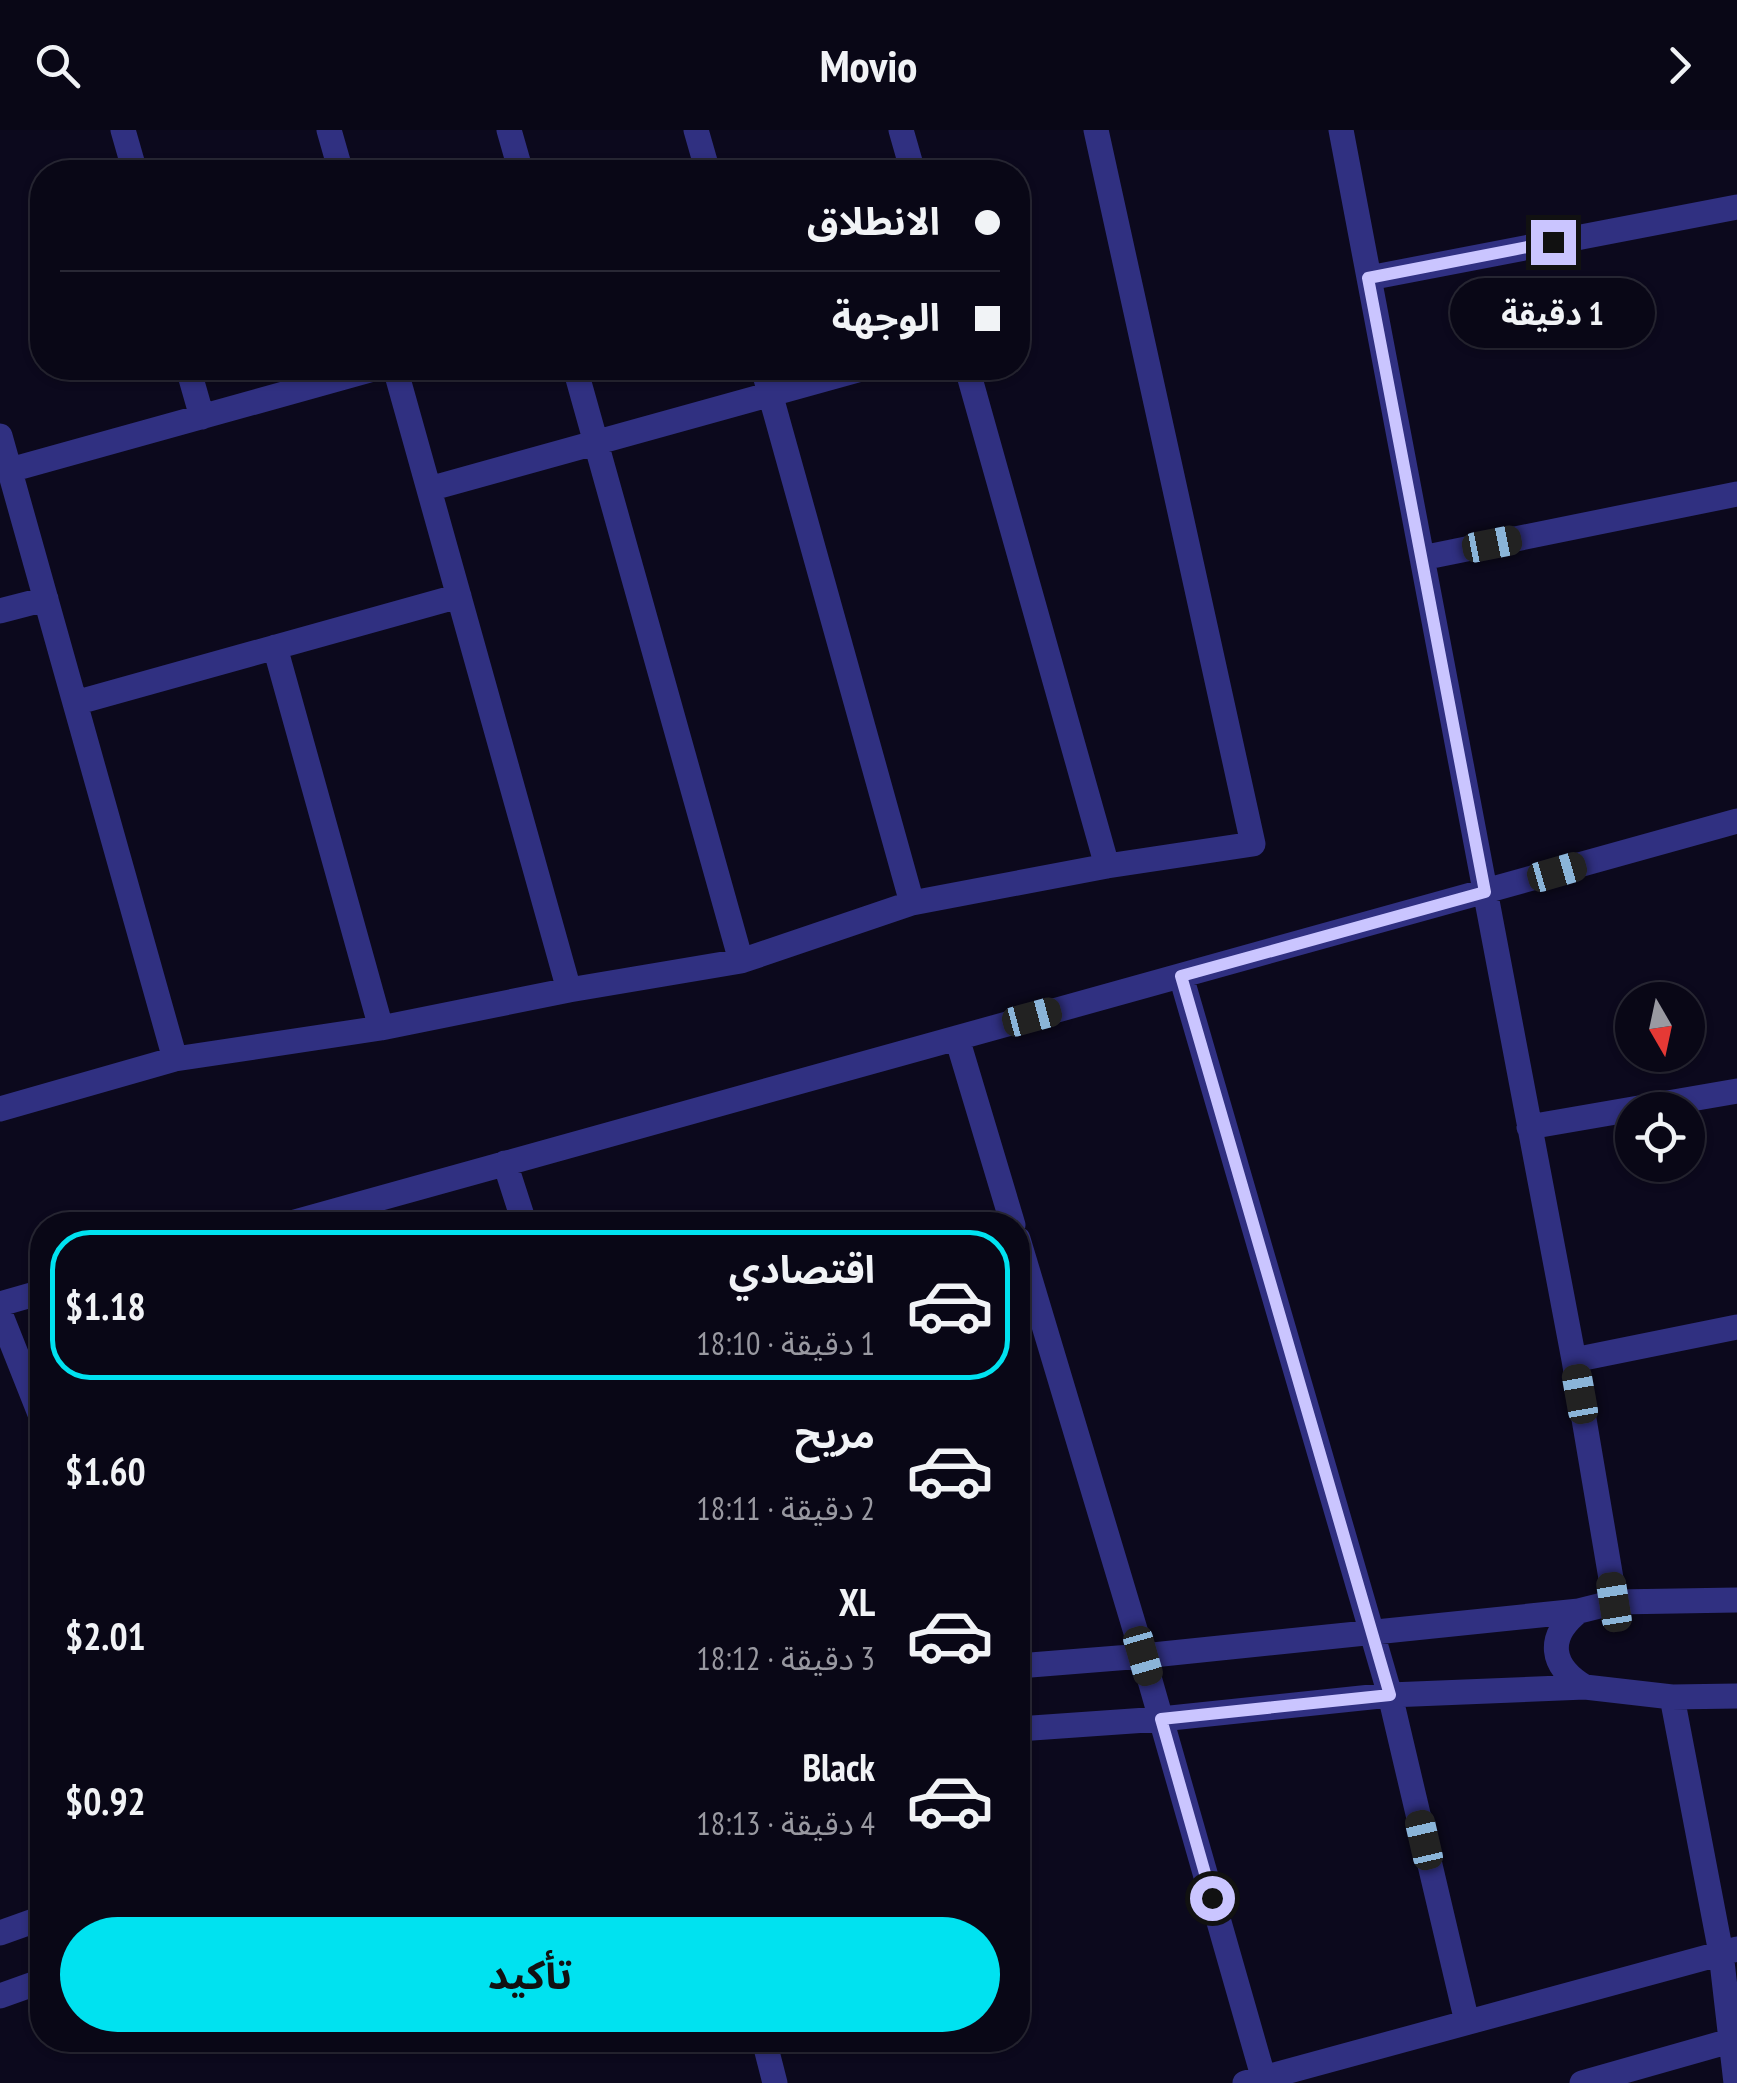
<!DOCTYPE html>
<html lang="ar">
<meta charset="utf-8">
<style>
:root{--surface:#090716;--page:#12101f;--text:#f1f3f6;--muted:#9999a1;--line:#292835;--accent:#00e2f0}
body{margin:0;font-family:"PT Sans Narrow","Noto Sans Arabic",sans-serif;background:var(--page);color:var(--text);direction:rtl;height:100vh;display:flex;flex-direction:column;font-size:38px;white-space:nowrap}
*{box-sizing:border-box;margin:0}
p{font-size:32px;color:var(--muted)}
.icon{flex:none;width:55px;height:55px;fill:none;stroke:currentColor;stroke-width:2;stroke-linecap:round;stroke-linejoin:round}
.map{position:relative;flex:1;overflow:hidden;direction:ltr}
.drawer{position:absolute;left:30px;top:1082px;width:1000px;height:840px;display:flex;flex-direction:column;background:var(--surface);border-radius:40px;box-shadow:0 2px 8px #0004,0 0 0 2px var(--line);direction:rtl}
.drawer>*{flex:none}
.banner{position:absolute;left:30px;top:30px;width:1000px;height:220px;border-radius:40px;box-shadow:0 2px 8px #0004,0 0 0 2px var(--line);direction:rtl;display:grid;align-content:center;height:220px;padding:0 30px;background:var(--surface)}
.needle{width:65px;rotate:171deg}
.tools{position:absolute;left:1615px;top:852px;display:grid;gap:20px}
.tools a{display:grid;place-items:center;width:90px;height:90px;border-radius:50%;background:var(--surface);box-shadow:0 2px 8px #0004,0 0 0 2px var(--line);font-size:50px}
.end{position:absolute;width:45px;height:45px;margin:-22px;border:12px solid #cac5ff;background:#111;box-shadow:0 0 0 5px #111}
.from{border-radius:50%}
.bubble{position:absolute;height:70px;border-radius:35px;background:var(--surface);box-shadow:0 2px 8px #0004,0 0 0 2px var(--line);font-size:32px;font-weight:700;line-height:70px;text-align:center;direction:rtl}
.car{position:absolute;width:30px;height:60px;margin:-30px -15px;border-radius:12px;box-shadow:0 0 8px 2px #0007;background:linear-gradient(#222 24%,#8ab4d8 0 40%,#222 0 76%,#8ab4d8 0 86%,#222 0)}
.banner b{display:flex;align-items:center;gap:35px;height:95px;font-size:38px}
.banner b+b{border-top:2px solid var(--line)}
.banner i{width:25px;height:25px;background:var(--text)}
ul{padding:18px 0 0;list-style:none}
li{display:flex;align-items:center;gap:30px;height:150px;margin:0 20px 15px;padding:0 10px;border:5px solid transparent;border-radius:40px}
li div{flex:1}
li b{display:block;font-size:38px}
li em{font-style:normal;font-weight:700}
li.current{border-color:var(--accent)}
li>.icon{width:90px;height:90px;stroke-width:1.5}
.button{display:flex;gap:20px;margin-top:auto;padding:20px 30px}
.button a{flex:1;height:115px;border-radius:60px;background:var(--accent);color:#111;font-size:40px;font-weight:700;line-height:115px;text-align:center}
header{display:flex;justify-content:space-between;align-items:center;height:130px;padding:0 30px;background:var(--surface);font-size:45px;font-weight:700}
.map>svg:first-child{display:block}
.lines{fill:none;stroke-linecap:round;stroke-linejoin:round}
.minor{stroke:#303081;stroke-width:25}
.route{stroke:#cac5ff;stroke-width:12}
</style>
<header><svg class="icon" aria-label="forward" viewBox="0 0 24 24"><path d="M9 5l7 7-7 7"/></svg>Movio<svg class="icon" aria-label="search" viewBox="0 0 24 24"><circle cx="10" cy="10" r="6"/><path d="M15 15l6 6"/></svg></header>
<div class="map">
<svg width="1737" height="1953" viewBox="0 0 1737 1953">
<rect width="100%" height="100%" fill="#0c091d"/>
<g class="lines">
<!-- minor -->
<path class="minor" d="M123,0l12,42
M329,0l12,42
M509,0l12,42
M696,0l12,42
M901,0l12,42
M1341,0l233,1230 41,242
M1369,148l368,-71
M188,238l14,49
M395,238l174,622
M575,238l166,593
M763,238l149,535
M967,238l140,498
M0,306l175,623
M10,340l367,-102
M429,359l436,-121
M1422,428l315,-64
M0,481l46,-12
M275,517l106,381
M75,573l384,-107
M1181,846l209,719 77,327
M957,908l56,187
M0,979l175,-50 206,-31 188,-38 172,-29 171,-58 195,-37 146,-22 -157,-714
M1529,997l208,-36
M505,1033l20,62
M284,1095l1453,-404
M1018,1109l125,417 122,427
M0,1174l42,-12
M0,1183l42,106
M1574,1230l163,-33
M1579,1481c-33,26 -29,55 6,76
M1018,1536l125,-10 436,-45 36,-9 122,-2
M1672,1567l49,256 15,130
M1018,1599l143,-10 229,-24 195,-8 87,10 65,-1
M0,1803l42,-15
M0,1866l42,-15
M764,1910l11,43
M1245,1953l492,-134
M1582,1953l155,-44"/>
</g>
<g class="lines">
<!-- route -->
<path class="route" d="M1212,1768l-51,-179 229,-24 -209,-719 304,-84 -117,-614 185,-36"/>
</g>
</svg>
<div class="tools">
<a><svg class="needle" viewBox="-14 -14 28 28"><path d="M0-13l5 13h-10z" fill="#e53935"/><path d="M0 13l5-13h-10z" fill="#9999a1"/></svg></a>
<a><svg class="icon" aria-label="locate" viewBox="0 0 24 24"><circle cx="12" cy="12" r="6"/><path d="M12 2v4M12 18v4M2 12h4M18 12h4"/></svg></a>
</div>
<i class="end from" style="left:1212px;top:1768px"></i>
<i class="end" style="left:1553px;top:112px"></i>
<div class="bubble" style="left:1450px;top:148px;width:205px">1 دقيقة</div>
<i class="car" style="left:1492px;top:414px;rotate:79deg"></i>
<i class="car" style="left:1557px;top:742px;rotate:74deg"></i>
<i class="car" style="left:1032px;top:887px;rotate:75deg"></i>
<i class="car" style="left:1580px;top:1264px;rotate:350deg"></i>
<i class="car" style="left:1614px;top:1472px;rotate:351deg"></i>
<i class="car" style="left:1143px;top:1526px;rotate:164deg"></i>
<i class="car" style="left:1424px;top:1710px;rotate:347deg"></i>
<div class="banner">
<b><i class="from"></i>الانطلاق</b>
<b><i></i>الوجهة</b>
</div>
<section class="drawer">
<ul>
<li class="current"><svg class="icon" aria-label="car" viewBox="0 0 24 24"><path d="M5 17H2v-5l4-1 3-4h7l3 4 3 1v5h-3M9 17h6M6 11h13"/><circle cx="7" cy="17" r="2"/><circle cx="17" cy="17" r="2"/></svg><div><b>اقتصادي</b><p>1 دقيقة · 18:10</p></div><em>$1.18</em></li>
<li><svg class="icon" aria-label="car" viewBox="0 0 24 24"><path d="M5 17H2v-5l4-1 3-4h7l3 4 3 1v5h-3M9 17h6M6 11h13"/><circle cx="7" cy="17" r="2"/><circle cx="17" cy="17" r="2"/></svg><div><b>مريح</b><p>2 دقيقة · 18:11</p></div><em>$1.60</em></li>
<li><svg class="icon" aria-label="car" viewBox="0 0 24 24"><path d="M5 17H2v-5l4-1 3-4h7l3 4 3 1v5h-3M9 17h6M6 11h13"/><circle cx="7" cy="17" r="2"/><circle cx="17" cy="17" r="2"/></svg><div><b>XL</b><p>3 دقيقة · 18:12</p></div><em>$2.01</em></li>
<li><svg class="icon" aria-label="car" viewBox="0 0 24 24"><path d="M5 17H2v-5l4-1 3-4h7l3 4 3 1v5h-3M9 17h6M6 11h13"/><circle cx="7" cy="17" r="2"/><circle cx="17" cy="17" r="2"/></svg><div><b>Black</b><p>4 دقيقة · 18:13</p></div><em>$0.92</em></li>
</ul>
<div class="button"><a>تأكيد</a></div>
</section>
</div>
